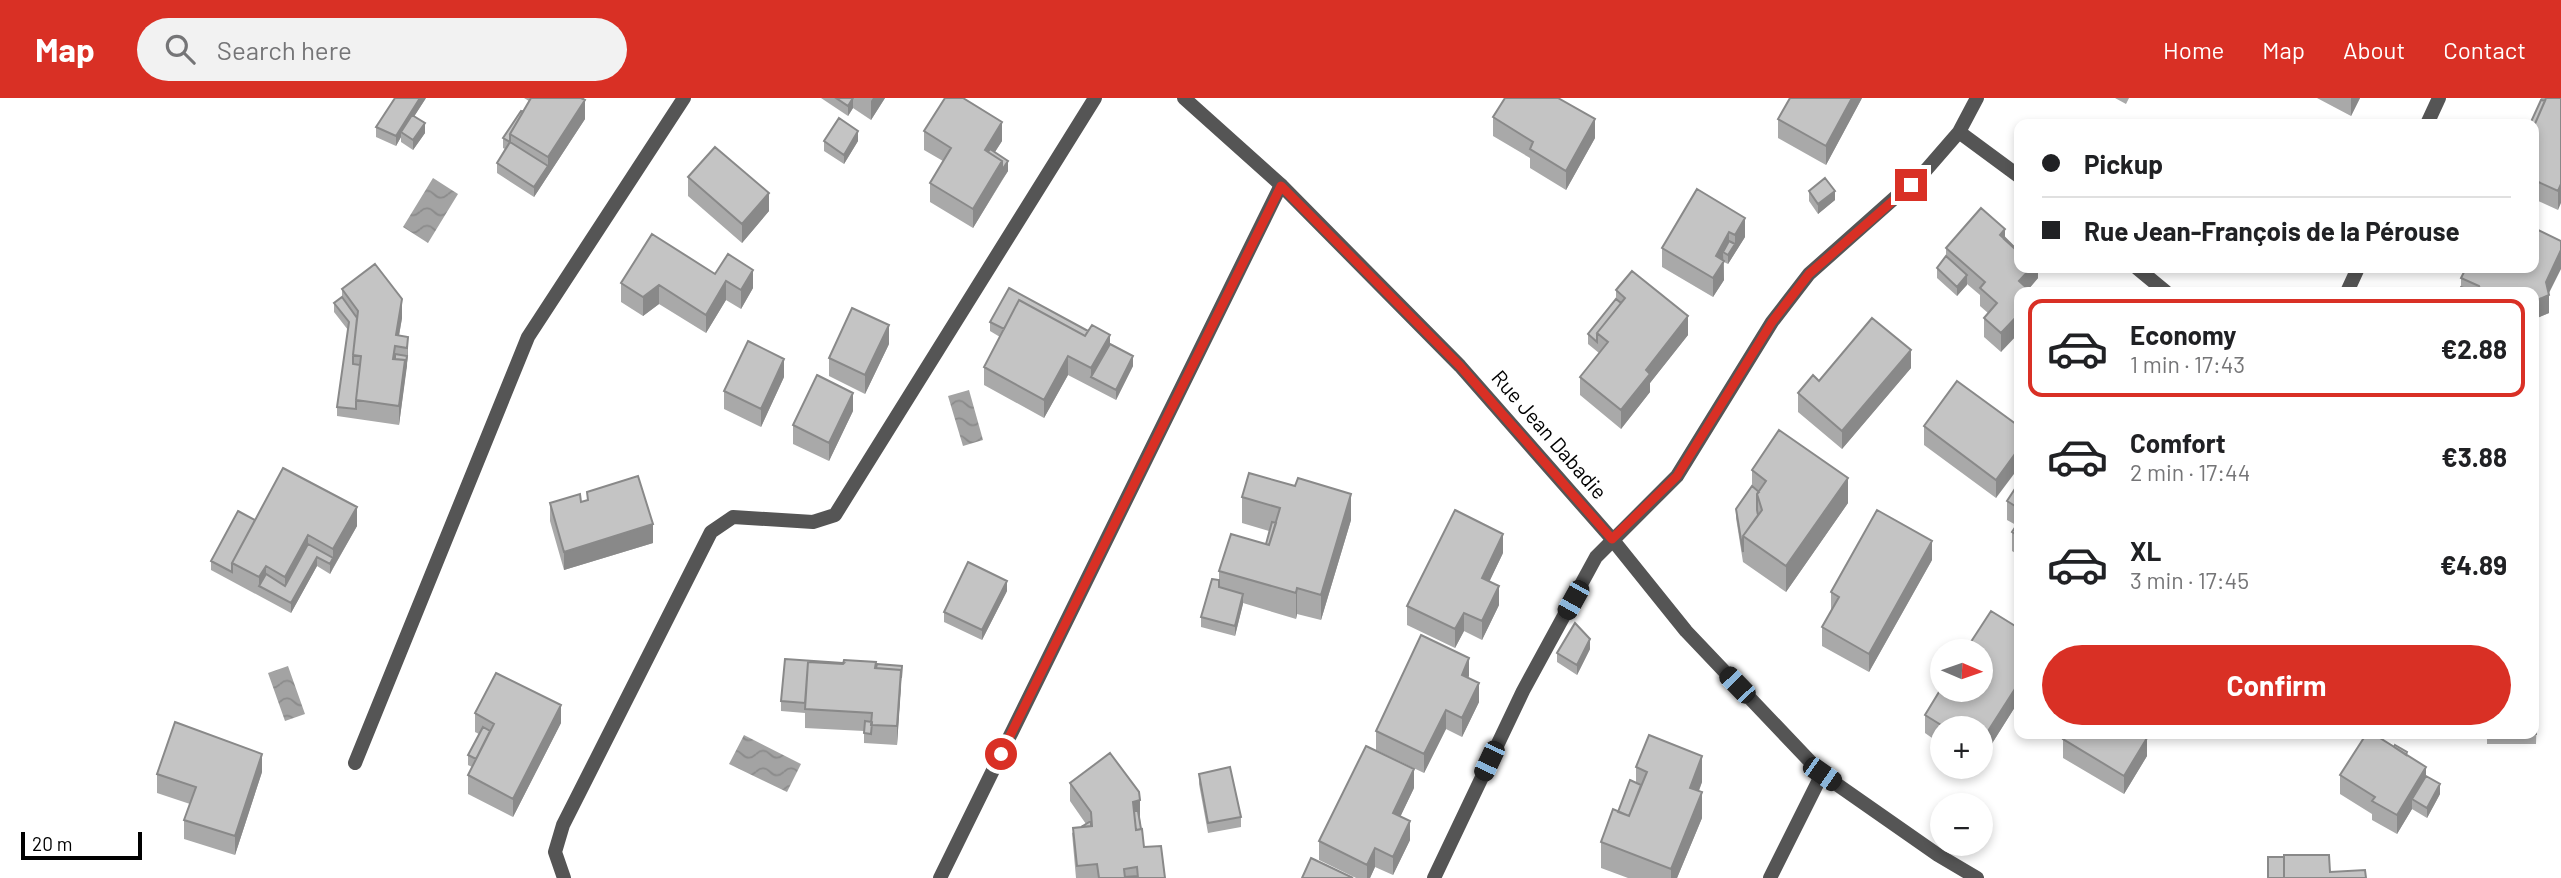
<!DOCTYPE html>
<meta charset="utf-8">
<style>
:root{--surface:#fff;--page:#f2f2f2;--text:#202124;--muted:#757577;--line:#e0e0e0;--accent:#d93025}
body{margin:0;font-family:Barlow,sans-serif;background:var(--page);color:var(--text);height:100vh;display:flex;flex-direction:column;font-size:26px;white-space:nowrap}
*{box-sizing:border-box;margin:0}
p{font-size:23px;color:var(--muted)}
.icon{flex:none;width:38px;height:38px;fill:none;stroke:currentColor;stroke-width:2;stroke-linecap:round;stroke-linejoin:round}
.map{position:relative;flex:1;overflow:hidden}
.sheet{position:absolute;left:2014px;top:189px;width:525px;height:452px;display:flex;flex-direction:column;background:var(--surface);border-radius:14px;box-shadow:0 4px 10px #0003}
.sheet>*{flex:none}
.hud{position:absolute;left:2014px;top:21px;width:525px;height:154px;border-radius:14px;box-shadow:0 4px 10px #0003;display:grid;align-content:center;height:154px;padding:0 28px;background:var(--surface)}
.needle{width:46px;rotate:92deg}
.buttons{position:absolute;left:1930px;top:541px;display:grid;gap:14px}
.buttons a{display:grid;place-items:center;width:63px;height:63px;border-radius:50%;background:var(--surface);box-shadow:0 4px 10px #0003;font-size:35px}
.scale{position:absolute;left:21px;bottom:18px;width:121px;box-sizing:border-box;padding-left:7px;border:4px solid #000;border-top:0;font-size:19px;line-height:24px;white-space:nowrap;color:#000;-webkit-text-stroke:5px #fff;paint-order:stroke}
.end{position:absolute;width:32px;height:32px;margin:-16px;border:9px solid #d93025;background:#fff;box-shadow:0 0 0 4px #fff}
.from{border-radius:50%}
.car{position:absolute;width:21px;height:42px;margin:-21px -10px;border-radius:9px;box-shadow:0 0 5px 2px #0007;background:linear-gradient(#222 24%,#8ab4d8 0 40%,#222 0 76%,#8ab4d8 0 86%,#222 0)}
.hud b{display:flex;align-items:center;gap:24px;height:66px;font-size:26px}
.hud b+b{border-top:2px solid var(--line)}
.hud i{width:18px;height:18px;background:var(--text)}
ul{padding:12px 0 0;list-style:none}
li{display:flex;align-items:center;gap:21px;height:98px;margin:0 14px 10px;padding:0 14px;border:4px solid transparent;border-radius:14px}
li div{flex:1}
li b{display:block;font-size:26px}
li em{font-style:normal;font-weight:700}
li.current{border-color:var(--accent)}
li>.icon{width:63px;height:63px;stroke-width:1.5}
.primary-button{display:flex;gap:14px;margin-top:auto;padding:14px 28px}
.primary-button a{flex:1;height:80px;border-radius:42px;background:var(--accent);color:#fff;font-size:28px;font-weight:700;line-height:80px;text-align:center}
header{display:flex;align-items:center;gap:42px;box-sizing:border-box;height:98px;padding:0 35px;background:var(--accent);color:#fff}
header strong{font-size:33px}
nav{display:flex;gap:38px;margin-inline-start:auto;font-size:24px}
.search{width:490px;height:63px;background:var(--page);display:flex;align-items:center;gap:18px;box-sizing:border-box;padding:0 24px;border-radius:38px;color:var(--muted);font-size:26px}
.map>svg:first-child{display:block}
.water{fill:url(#water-waves)}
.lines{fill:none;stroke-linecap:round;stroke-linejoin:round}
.minor{stroke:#555;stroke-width:14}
.tertiary{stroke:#555;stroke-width:14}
.wall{fill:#a9a9a9}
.shaded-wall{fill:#898989}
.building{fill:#c4c4c4;stroke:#898989;stroke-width:2}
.route{stroke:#d93025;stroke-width:9}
.labels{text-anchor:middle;stroke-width:6;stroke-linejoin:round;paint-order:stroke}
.street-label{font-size:21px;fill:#000;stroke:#fff}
</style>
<header>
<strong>Map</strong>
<div class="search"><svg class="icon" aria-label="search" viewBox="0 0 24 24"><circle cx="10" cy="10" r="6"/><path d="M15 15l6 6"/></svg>Search here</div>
<nav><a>Home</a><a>Map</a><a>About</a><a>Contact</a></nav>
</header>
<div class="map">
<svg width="2561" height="780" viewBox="0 0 2561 780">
<defs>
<pattern id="water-waves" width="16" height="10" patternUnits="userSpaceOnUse" patternTransform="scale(1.75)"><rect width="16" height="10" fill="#a3a3a3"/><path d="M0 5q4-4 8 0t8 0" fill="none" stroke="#8b8b8b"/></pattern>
</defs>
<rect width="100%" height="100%" fill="#fff"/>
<!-- water -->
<path class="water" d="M433,80l25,16 -30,49 -25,-16z
M969,292l14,50 -20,6 -15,-50z
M288,568l17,48 -20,7 -17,-48z
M744,637l57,29 -14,28 -58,-28z"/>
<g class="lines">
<!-- minor -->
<path class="minor" d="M2427,26l12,-26
M1959,34l61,45
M2137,170l29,24
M2347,194l11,-24
M355,665l173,-426 156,-239
M564,780l-9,-26 8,-27 148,-293 22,-15 80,5 22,-7 260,-417
M940,780l341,-693
M1434,780l89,-187 73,-134 81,-81 95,-154 37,-48 117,-104 33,-38 18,-34
M1770,780l52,-104"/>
<!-- tertiary -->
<path class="tertiary" d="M1184,0l97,87 179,181 152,173 74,92 136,143 116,81 39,23"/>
</g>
<!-- wall -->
<path class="wall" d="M426,0l-12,18 11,17 -12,17 -12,-8v-5l-5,9 -20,-9v-10z
M524,0h60l1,21 -51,78 -37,-24v-10l8,-14 -2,-1v-10l20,-26 6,-11z
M821,0h64l-14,22 -18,-12 -5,8z
M1862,0l-36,67 -48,-27v-19z
M2115,0h14l-3,6z
M2317,0h43l-9,18z
M2541,0h20l-3,112 -24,-11v-75z
M1493,19l102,21 -29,52 -36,-22v-10l-37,-22z
M924,33l78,10 -7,11 13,19 -35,57 -43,-26v-19l13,-22 -19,-11z
M824,43h34l-14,23 -20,-13z
M688,79l81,34 -27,32 -54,-47z
M1697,91l48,48 -17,27 -4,-2v18l-11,17 -51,-30v-19z
M1809,93l26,9 -17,14 -9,-13z
M2005,140l33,30v10l-10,12 -27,62 -17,-15v-19l4,-5 -8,-7v-11l-13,-11 -10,12 -20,-18v-10l9,-12v-8z
M715,176l38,14 -12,21 -15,-9 -20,33 -47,-29 -16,12 -22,-14v-19z
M2461,180l88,16v19l-12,5 -3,7v-33h-76l3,-5z
M342,191l60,29 -3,18 9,1v18l-9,70 -62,-9v-9l11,-77 -14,-18v-9l8,-6z
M1616,192l72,45 -38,48v9l-29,37 -41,-34v-18l19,-24 -11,-9v-10l28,-35z
M990,224l120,22 23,22 -17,34 -48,-25 -24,43 -60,-33v-18l16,-30 -10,-6z
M889,246l-24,50 -36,-18v-18z
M1911,270l-69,81 -44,-37v-19l21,-12z
M784,279l-23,50 -37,-18v-18z
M853,313l-24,50 -36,-17v-19z
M1924,328l96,1 -24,71 -72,-53z
M1752,372l96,33 -62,89 -43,-30 -7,-44v-9l16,-23z
M2020,383v75l-8,-5v-19l4,-7 -9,-5v-19z
M587,394l66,51 -89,27 -14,-49v-18l31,-1 6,-2z
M1242,399l109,23 -30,100 -24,-6 -1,5 -53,-16 -8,33 -34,-9v-10l18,-37v-9l47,-27 3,-13 -27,-8z
M255,422l102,6 -27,48 -13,-8 -26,47 -80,-43v-9z
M1503,455l-14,29 10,23 -17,35 -18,-9 -9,17 -48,-23v-19z
M1932,462l-63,112 -47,-26v-19l9,-16v-19z
M1007,493l-25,49 -38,-18v-10z
M2020,531v70l-39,62v-33h-39v17l-17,-12v-18z
M1590,551l-13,26 -20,-13v-9z
M2534,563l4,19 -2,64h-49v-5l-46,-1v-5h93z
M902,568l-5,79 -33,-2v-12l-59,-3v-15l-24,-2v-10l95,-33z
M1469,578l-1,2 11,24 -17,35 -16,-8 -22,44 -48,-23v-19z
M475,615l86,10 -48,94 -45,-23v-19l4,-8 -4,-2v-10l11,-21 -4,-2z
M2311,635h12l-3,6z
M2063,641l84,17 -23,38 -61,-36z
M2407,657l19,21 14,18 -13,24 -15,-9 -15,25 -25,-14v-6l-32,-20v-19z
M1636,669l66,15 -3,9 3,27 -25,60h-49l-27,-10v-26l35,-59z
M262,674l-27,83 -51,-16v-19l6,-16 -33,-11v-19z
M1199,676l42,43v10l-33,6 -9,-49z
M1070,685l70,36 4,28 21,31h-89l-4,-45 14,-9 -16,-23z
M1414,690l-14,29 10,23 -17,35 -18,-8 -5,11h-14l-37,-18v-19z"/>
<!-- shaded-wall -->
<path class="shaded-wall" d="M420,0h6l-23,36 -2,-2v5l-5,9v-10z
M853,0v10l-5,8v-10z
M873,0h12l-14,22v-19z
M1852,0h10l-36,67v-19z
M2351,0h9l-9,18z
M585,2v19l-51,78v-10l14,-21v-9z
M1595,21v19l-29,52v-19z
M1002,24v19l-13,20 -4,-11z
M425,25v10l-12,17v-10z
M858,33v10l-14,23v-9z
M1002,63v19l-29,48v-19z
M1008,63v10l-6,9v-10z
M2561,86v19l-3,7v-19z
M1835,93v9l-17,14v-10z
M769,95v18l-27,32v-19z
M1745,120v19l-17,27v-9l7,-11v-9z
M2005,131v19l-5,-13z
M1729,134v19l-6,1 1,28 -11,17v-19l3,-22z
M2561,152v19l-13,26h1v18l-12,5 -3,7v-18z
M2031,170h7v10l-12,14 -7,-11z
M753,172v18l-12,21v-19z
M1967,177v10l-10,11v-9z
M726,183v19l-20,33v-18z
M659,187v19l-16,12v-19z
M402,201v19l-5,28 -1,-11z
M2020,215v19l-19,20v-19z
M1688,218v19l-38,48v9l-29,37v-19l25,-40z
M889,227v19l-24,50v-19z
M1110,237v19l-19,23v-9z
M408,239l-1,29 -8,59v-19l6,-46 2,-4z
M1911,252v18l-69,81v-18z
M1068,258v19l-24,43v-18z
M1133,258v10l-17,34v-10z
M784,261v18l-23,50v-18z
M853,295v18l-24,50v-18z
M2020,349v19l-24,32v-18z
M1848,380v25l-62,89v-26z
M1351,396v26l-30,100v-25z
M357,409v19l-24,42v-19z
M653,426v19l-89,27v-18z
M1503,436v19l-21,44v-19z
M308,437v19l-23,42v-19z
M1932,443v19l-63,112v-18z
M317,459v9l-26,47v-10z
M333,460v10l-3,6v-10z
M266,468v18l-7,2v10v-19z
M1007,483v10l-25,49v-10z
M1499,488v19l-17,35v-19z
M1297,490v26l-1,5v-26z
M1243,496v10l-8,32v-10z
M1464,515v18l-9,17v-19z
M1590,541v10l-13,26v-10z
M1469,560v18l-7,17v-18z
M902,568l-1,22 -4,57v-19z
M2020,583v18l-39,62v-19z
M1479,585v19l-17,35v-19z
M561,607v18l-48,94v-18z
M1446,612v19l-22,44v-19z
M2147,640v18l-23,38v-18z
M262,656v18l-27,83v-19z
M1702,658v26l-12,31v-25z
M2426,669v18l-14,14v10l-15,25v-19z
M1414,671v19l-21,44v-19z
M2440,686v10l-13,24v-10z
M1702,694v26l-25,60h-6v-9z
M1140,702v19l-6,1 -1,-18z
M1410,723v19l-17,35v-18z
M1375,750v19l-5,11h-3v-13z"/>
<!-- building -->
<path class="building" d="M395,0h25l-24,38 -20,-9z
M531,0h50l4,2 -37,57 -38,-23z
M836,0h17l-5,8z
M945,0h18l39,24 -17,28 17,11 -29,48 -43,-26 21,-35 -27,-17z
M1505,0h53l37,21 -29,52 -36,-22 3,-7 -40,-25z
M1790,0h62l-26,48 -48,-27z
M2546,0h15v86l-3,7 -24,-11v-54z
M2541,2l4,1 -11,25v-2h-4z
M521,13l2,1 -13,22v8l-7,-4z
M412,17l13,8 -12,17 -12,-8z
M839,20l19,13 -14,24 -20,-14z
M510,44l38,24 -14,21 -37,-24z
M715,49l54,46 -27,31 -54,-47z
M990,51l18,12 -6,9v-9l-14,-9z
M1825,80l10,13 -17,13 -9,-13z
M1697,91l48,29 -10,17 -6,-3 -13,24 8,5 -11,17 -51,-30z
M1981,110l24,21 -5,6 15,14 5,-6v25h11l-12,13 12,11h-11v21l-19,20 -17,-15 13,-15 -17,-15 5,-6 -39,-34z
M2534,130l27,13v9l-15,32 3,13 -12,5 -3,7v-15h-53l-2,-6 -18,-8 5,-10h68z
M652,136l63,40 13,-20 25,16 -12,20 -15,-9 -20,34 -47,-30 -16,12 -22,-14z
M2005,140l10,10v1l-11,-10z
M1729,143l6,3 -7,11 -5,-3z
M1946,158l21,19 -10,12 -20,-19z
M375,166l27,35 -6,36 12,2 -1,11 -12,-2 -2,13 12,1 -6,46 -43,-6 5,-44 -8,-1 5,-44 -16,-22z
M1632,173l56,45 -42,54 4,4 -29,36 -41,-33 28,-35 -11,-9 28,-35 -9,-8z
M2461,189l12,5h-15z
M1009,190l79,43 -3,5 -66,-36 -15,29 -14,-7z
M342,199l15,21 -4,37v9l7,1 -4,35v9l-19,-2 12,-85 -15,-19z
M1616,201l5,4 -24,30v9l-9,-8z
M1019,202l66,36 7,-11 18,10 -19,33 -23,-12 -24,44 -60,-33z
M852,210l37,17 -24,50 -36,-17z
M1872,220l39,32 -69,81 -44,-38 15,-18 6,6z
M748,243l36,18 -23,50 -37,-18z
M1110,246l23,12 -17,34 -25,-13z
M395,256l12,2 -2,13v-9l-10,-1z
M817,277l36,18 -24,50 -36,-18z
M1957,283l63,46v20l-24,33 -72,-54z
M1779,332l69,48 -62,88 -43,-30 19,-26 -5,-16 9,-13 -14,-11z
M283,370l74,39 -24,42 -25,-14 -23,42 -19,-11 -7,11 -27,-14z
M1249,375l46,13 3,-8 53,16 -30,101 -24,-7 -1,5 -77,-22 12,-37 38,11 11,-37 -38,-11z
M638,378l15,48 -89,28 -14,-49 30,-9 1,8 7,-2 -1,-8z
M2020,383v28l-13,-8z
M1752,388l7,6 -2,2v16l1,5 -15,21v16l-7,-43z
M1455,412l48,24 -21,44 17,8 -17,35 -18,-8 -9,16 -48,-23z
M1877,412l55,31 -63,113 -47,-27 17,-30 -8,-5z
M238,413l17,9 -23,43v9l-21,-11z
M2020,422v17l-8,-5z
M1272,424l4,1 -7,22 -3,-1z
M308,446l25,14 -3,6 -13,-7 -26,46 -32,-17 7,-12 19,12z
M968,464l39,19 -25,49 -38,-18z
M1212,481l7,1v7l24,7 -8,32 -34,-9z
M1991,513l29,18v52l-39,61v-14h-35l-21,-13 17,-28v3h39v-39h-16z
M1575,525l15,16 -13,26 -20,-12z
M1421,537l48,23 -7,17 17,8 -17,35 -16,-8 -22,44 -48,-23z
M785,561l59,4 -1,1 -35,-2 -3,41 -24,-2z
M844,562l32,2 -1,6 26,2 -4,56 -26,-1 1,-12 -67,-4 3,-47 35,2z
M2534,563h4l-2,56h-2z
M877,566l25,2 -1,12v-8l-25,-2z
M496,575l65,32 -48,94 -45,-24 26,-51 -19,-11z
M865,623l7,1 -1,12 -7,-1z
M175,624l87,32 -27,82 -51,-16 12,-33 -39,-13z
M2534,628h2v8h-49v-1h47z
M483,629l7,4 -14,28 -8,-4z
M2066,635h74l7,5 -23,38 -61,-37z
M2367,635h5l54,34 -29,48 -25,-14 3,-4 -35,-22z
M1649,637l53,21 -12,32 12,4 -31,77 -70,-27 12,-33 16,7 18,-44 -11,-5z
M2395,647l12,7 -1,3 -12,-8z
M1366,648l48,23 -21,44 17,8 -17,36 -18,-9 -8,17 -48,-24z
M1110,655l29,39 1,8 -7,2 3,28 6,-1 2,18 17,-1 4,32h-27l-1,-11 -13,2 1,9h-26l-2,-14 -20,2 -4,-38 19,-2 -1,-14 -21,-29z
M1230,669l11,50 -33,6 -9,-49z
M2426,678l14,8 -13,24 -15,-9z
M1630,682l11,5 -12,31 -11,-4z
M1134,713h4l3,18 -5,1z
M1091,723v5l-10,1z
M2284,757h45l1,17 35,-2 1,8h-82z
M2268,759h16v21h-16z
M1311,760l42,20h-51z
M1137,778v2h-12v-1z"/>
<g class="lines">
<!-- route -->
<path class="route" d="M1001,656l280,-568 179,180 152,173 65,-63 95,-154 37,-48 102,-89"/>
</g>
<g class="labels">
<!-- street labels -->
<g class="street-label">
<text transform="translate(1549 337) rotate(49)" y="7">Rue Jean Dabadie</text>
</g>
</g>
</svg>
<div class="buttons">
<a><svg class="needle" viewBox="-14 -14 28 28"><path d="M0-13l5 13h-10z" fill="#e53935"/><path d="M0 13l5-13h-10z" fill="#757577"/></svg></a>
<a>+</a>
<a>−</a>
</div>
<div class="scale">20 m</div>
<i class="end from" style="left:1001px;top:656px"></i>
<i class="end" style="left:1911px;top:87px"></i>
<i class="car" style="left:1573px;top:502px;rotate:209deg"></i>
<i class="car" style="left:1737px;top:587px;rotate:316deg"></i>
<i class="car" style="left:1489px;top:663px;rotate:205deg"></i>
<i class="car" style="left:1822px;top:676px;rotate:125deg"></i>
<div class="hud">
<b><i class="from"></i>Pickup</b>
<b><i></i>Rue Jean-François de la Pérouse</b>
</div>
<section class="sheet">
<ul>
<li class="current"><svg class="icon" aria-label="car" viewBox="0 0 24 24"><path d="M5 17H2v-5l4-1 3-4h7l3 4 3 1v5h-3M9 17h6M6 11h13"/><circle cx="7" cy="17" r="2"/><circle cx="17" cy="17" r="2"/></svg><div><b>Economy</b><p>1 min · 17:43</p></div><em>€2.88</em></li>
<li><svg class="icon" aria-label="car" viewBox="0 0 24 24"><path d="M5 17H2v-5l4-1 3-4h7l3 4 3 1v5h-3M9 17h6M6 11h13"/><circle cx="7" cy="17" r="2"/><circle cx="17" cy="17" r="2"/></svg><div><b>Comfort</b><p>2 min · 17:44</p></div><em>€3.88</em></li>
<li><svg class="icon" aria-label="car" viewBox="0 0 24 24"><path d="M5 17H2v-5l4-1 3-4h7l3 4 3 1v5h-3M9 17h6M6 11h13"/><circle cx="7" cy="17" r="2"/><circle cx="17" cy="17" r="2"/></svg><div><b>XL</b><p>3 min · 17:45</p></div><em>€4.89</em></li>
</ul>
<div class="primary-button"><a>Confirm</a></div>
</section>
</div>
